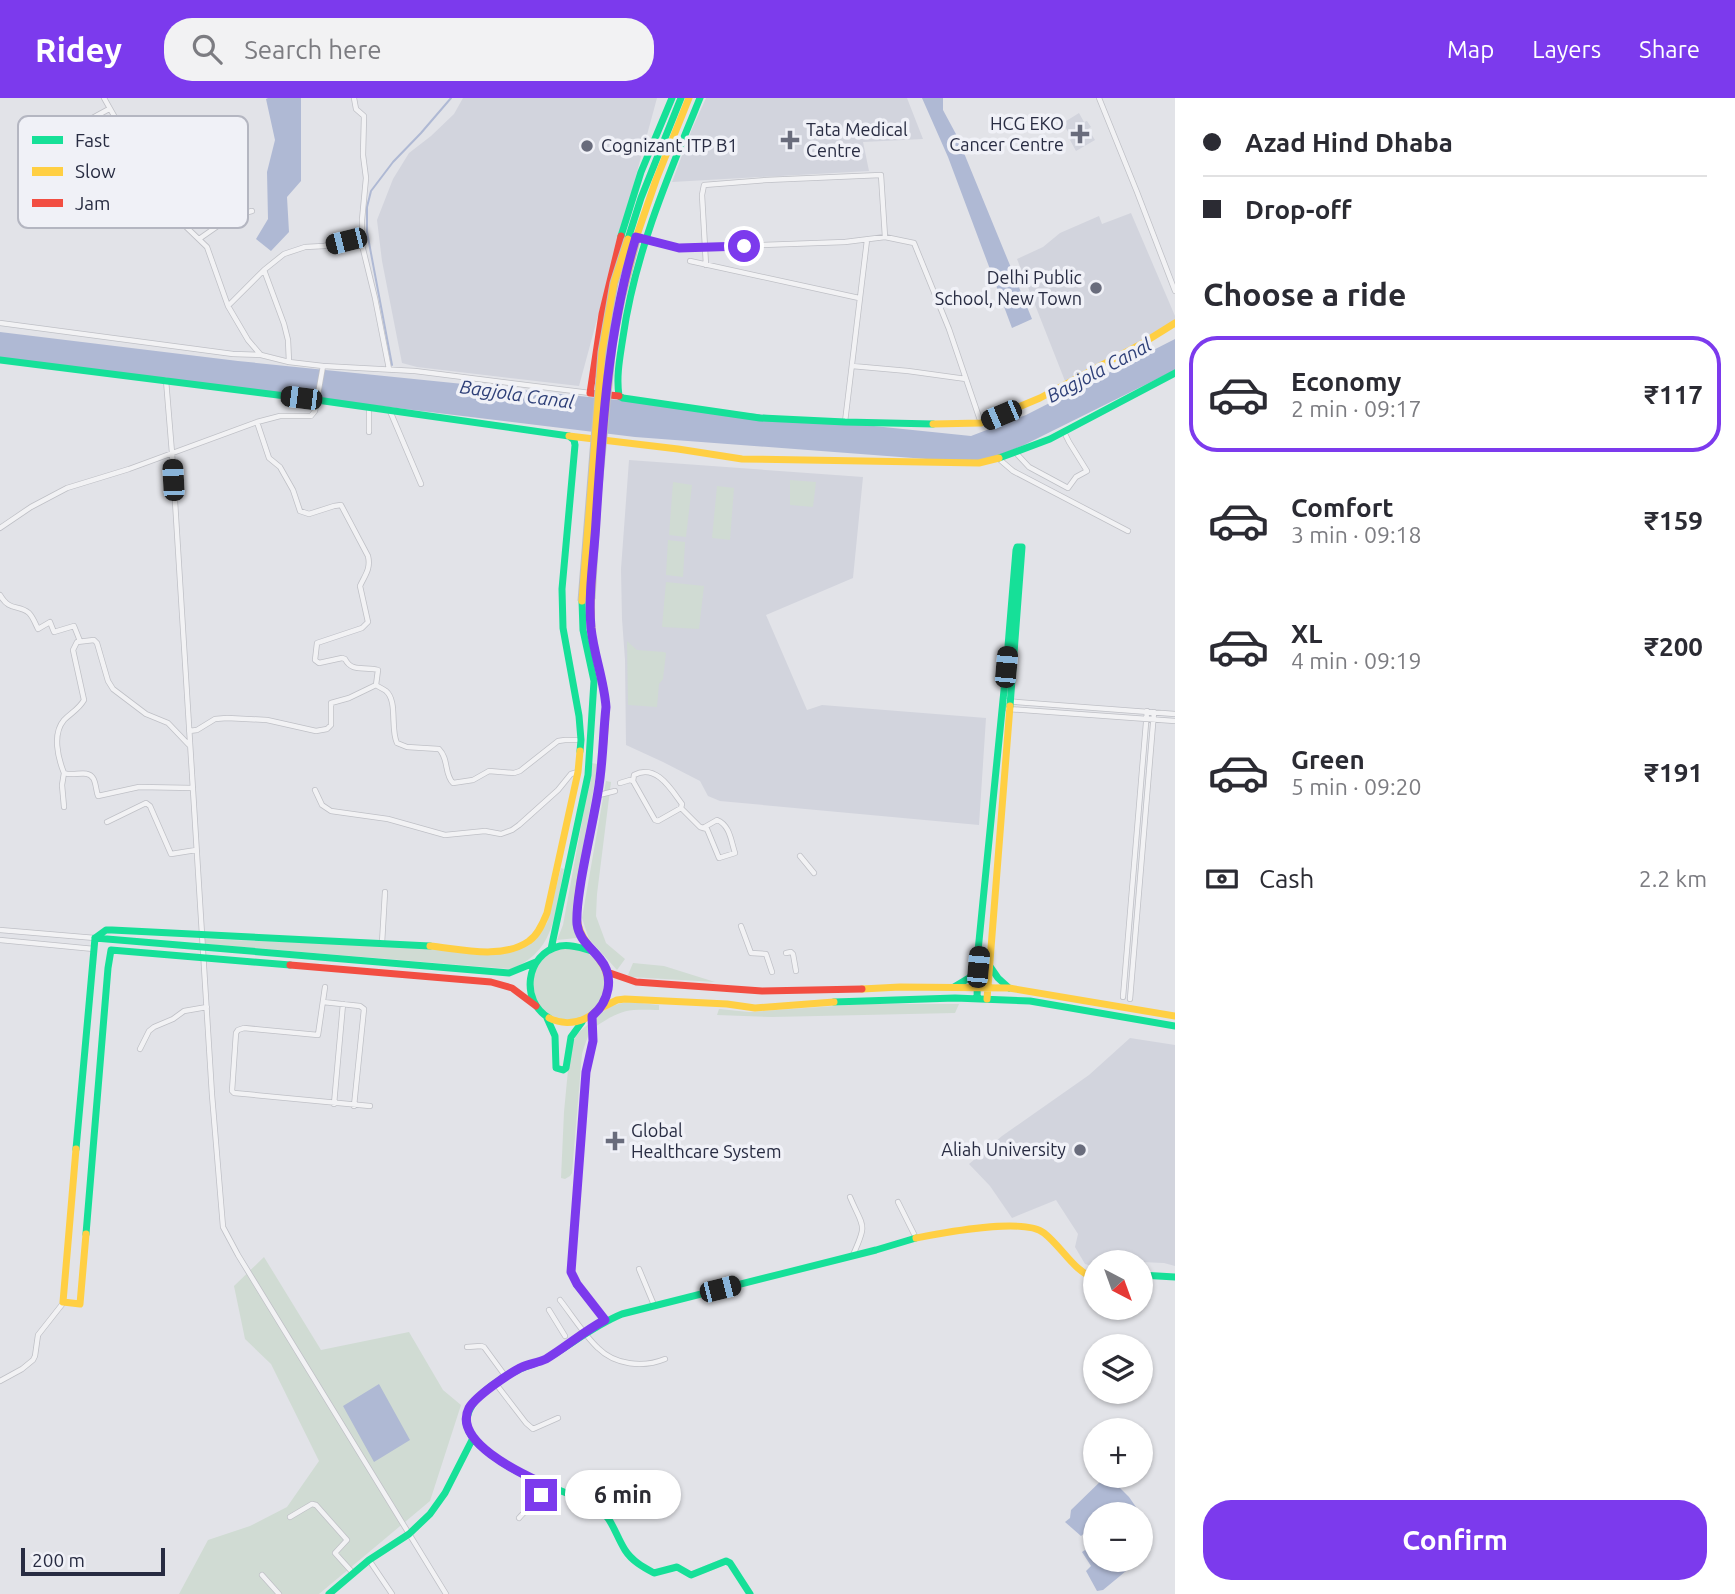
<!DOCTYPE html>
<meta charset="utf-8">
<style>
:root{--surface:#fff;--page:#f2f2f3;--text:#2b2b33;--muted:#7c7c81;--line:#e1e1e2;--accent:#7c3aed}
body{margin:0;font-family:Ubuntu,sans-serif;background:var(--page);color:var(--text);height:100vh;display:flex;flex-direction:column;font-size:26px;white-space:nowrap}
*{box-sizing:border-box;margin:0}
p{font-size:23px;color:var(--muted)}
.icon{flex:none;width:38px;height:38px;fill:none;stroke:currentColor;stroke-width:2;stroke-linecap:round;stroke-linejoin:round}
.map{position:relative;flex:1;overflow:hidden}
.side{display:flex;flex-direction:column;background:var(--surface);width:560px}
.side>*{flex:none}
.top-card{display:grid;align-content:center;height:154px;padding:0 28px;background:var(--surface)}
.needle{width:46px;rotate:139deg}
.tools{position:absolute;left:1083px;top:1152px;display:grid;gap:14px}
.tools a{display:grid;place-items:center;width:70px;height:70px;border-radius:50%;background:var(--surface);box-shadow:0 2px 5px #0004;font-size:35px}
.scale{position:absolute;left:21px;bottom:18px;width:144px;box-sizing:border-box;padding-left:7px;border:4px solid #282c42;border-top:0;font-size:19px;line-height:24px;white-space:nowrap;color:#282c42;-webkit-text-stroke:5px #f0f1f7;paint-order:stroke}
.end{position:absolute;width:32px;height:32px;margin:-16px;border:9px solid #7c3aed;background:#fff;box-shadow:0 0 0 4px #fff}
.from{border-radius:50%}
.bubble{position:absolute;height:49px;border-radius:24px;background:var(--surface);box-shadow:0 2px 5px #0004;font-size:23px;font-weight:600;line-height:49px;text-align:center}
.car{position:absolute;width:21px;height:42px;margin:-21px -10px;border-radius:9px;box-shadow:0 0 5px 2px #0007;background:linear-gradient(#222 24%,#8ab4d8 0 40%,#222 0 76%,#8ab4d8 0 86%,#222 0)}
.top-card b{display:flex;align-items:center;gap:24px;height:66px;font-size:26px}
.top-card b+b{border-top:2px solid var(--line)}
.top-card i{width:18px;height:18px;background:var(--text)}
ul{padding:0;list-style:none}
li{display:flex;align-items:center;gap:21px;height:116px;margin:0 14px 10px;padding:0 14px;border:4px solid transparent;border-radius:28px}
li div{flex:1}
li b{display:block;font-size:26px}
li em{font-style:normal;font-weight:600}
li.active{border-color:var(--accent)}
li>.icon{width:63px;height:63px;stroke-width:1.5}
h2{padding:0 28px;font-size:32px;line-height:84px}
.pay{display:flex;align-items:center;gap:18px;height:77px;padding:0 28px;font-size:26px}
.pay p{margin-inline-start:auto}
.button{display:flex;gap:14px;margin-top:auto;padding:14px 28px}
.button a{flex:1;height:80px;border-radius:28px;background:var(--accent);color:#fff;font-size:28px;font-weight:600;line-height:80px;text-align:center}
header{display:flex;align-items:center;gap:42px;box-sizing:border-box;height:98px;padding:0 35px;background:var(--accent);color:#fff}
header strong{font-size:33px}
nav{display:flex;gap:38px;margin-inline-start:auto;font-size:24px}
.search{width:490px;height:63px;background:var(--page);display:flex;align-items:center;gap:18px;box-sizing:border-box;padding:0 24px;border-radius:28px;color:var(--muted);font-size:26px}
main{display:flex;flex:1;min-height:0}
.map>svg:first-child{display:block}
.built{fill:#d2d4dd}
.green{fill:#d0dbd3}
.water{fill:#afb9d4}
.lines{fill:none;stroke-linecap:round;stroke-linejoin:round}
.stream{stroke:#afb9d4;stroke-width:2}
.street-casing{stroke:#bfc0c6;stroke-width:6}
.street{stroke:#f2f2f4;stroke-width:4.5}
.fast{stroke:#16e098;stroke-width:7}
.slow{stroke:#ffcf43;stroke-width:7}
.jam{stroke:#f24e42;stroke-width:7}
.slow-bridge-casing{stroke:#bec0c6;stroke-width:9;stroke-linecap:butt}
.slow-bridge{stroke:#ffcf43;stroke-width:7}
.route{stroke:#7c3aed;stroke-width:9}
.poi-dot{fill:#696c7c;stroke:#f0f1f7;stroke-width:2.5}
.labels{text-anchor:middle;stroke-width:7;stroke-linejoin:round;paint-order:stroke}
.poi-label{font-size:18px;fill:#282c42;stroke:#f0f1f7;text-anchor:end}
.water-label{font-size:19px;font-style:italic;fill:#2f4078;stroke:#f0f1f7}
.key{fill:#f0f1f7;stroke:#b4b6c1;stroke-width:2}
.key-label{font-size:19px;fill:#282c42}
</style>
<header>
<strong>Ridey</strong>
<div class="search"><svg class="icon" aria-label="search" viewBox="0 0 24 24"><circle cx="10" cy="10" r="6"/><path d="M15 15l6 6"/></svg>Search here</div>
<nav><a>Map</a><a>Layers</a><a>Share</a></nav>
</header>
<main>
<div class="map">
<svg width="1175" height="1496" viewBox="0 0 1175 1496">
<rect width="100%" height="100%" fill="#e2e3e8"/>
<!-- built -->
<path class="built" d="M463,0h194l-78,288 -162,-19 -15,-4 -20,-102 -5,-41 16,-41 16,-26 22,-17 23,-22z
M706,0h201l16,41 -60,3 6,29 -197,11 20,-53z
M1079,15l5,9 3,-1 4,6 -3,2 7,11 -19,11 -6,-11 2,-1 -9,-16z
M1131,115l44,103v7l-110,58 -48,-122 26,-12 17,-14 39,-17 3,8z
M629,362l234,17 -10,101 -87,37 41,95 15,-5 164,13 -7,107 -259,-24 -12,-5 -8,-15 -37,-19 -37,-17 -1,-85 -3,-41 -1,-50z
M1130,940l45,7v221l-11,-3 -23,-1h-45l-1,5 -10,-3 -10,-17 3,-13 -22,-34 -44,18 -22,-32 -21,-22 33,-28 87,-61z"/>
<!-- green -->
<path class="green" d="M790,382l26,2 -3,25 -23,-2z
M673,384l19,3 -6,52 -17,-2z
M717,388l17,2 -4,52 -18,-2z
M668,442l17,2 -2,35 -17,-2z
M666,484l38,4 -5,43 -37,-2z
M627,543l10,9 27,2 2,1 -3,26 -4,5 -2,23 -29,-2z
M591,665l7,1 -23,128 -2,31 4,15 -20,2 6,-15 20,-109z
M606,683l5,1 -14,112 -1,22 10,27 19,16 -8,11 -28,-31 -7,-21z
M561,770l3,1c-9,42 -8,83 -53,100l-306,-25v-5l189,7 102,8 29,-8 13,-10 9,-13z
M533 886a36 36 0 1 1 72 0a36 36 0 1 1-72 0Z
M633,865l31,3 51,16 -84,-5 -3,-2z
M630,904l29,3v5c-32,-1 -37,-1 -64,17v-7c9,-12 21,-17 35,-18z
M865,906h94l-4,9 -183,4 -55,-2 2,-6 30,3z
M591,925c-1,11 -6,20 -9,31l-10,119 -2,3 -5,3 -4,-1 3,-66 6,-63c4,-12 10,-20 21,-26z
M264,1159l57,93 88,-18 34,58 18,15 -31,96 -111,93h-140l29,-54 42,-14 37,-19 32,-46 -48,-97 -26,-25 -11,-53z"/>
<!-- water -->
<path class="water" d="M268,0h33v83l-14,16 2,35 -18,19 -15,-12 12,-20 -1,-47 8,-32 -9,-41z
M922,0h21v12l14,26 75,183 -20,9 -64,-171z
M0,234l238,29 733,75 55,-21 149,-76v31l-151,75 -45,18 -344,-26 -635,-77z
M379,1286l31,56 -36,22 -31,-56z
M1107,1377l22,22 23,33 -11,11v-27h-45l-1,10 -14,12 -16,-14 5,-4 1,-8z
M1094,1446h1l1,15h21l9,12 -23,19 -6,1 -11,-20 5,-5 -9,-14z"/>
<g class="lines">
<!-- stream -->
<path class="stream" d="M392,267l-25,-133v-25l4,-16 22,-29 28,-29 30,-35"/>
<defs>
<path id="street" d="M104,0l57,101 20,23 26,25 21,59 20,34 12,14
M354,0l2,11 8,7 -1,39 3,23 -4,42v25l13,53 14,71
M1099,0l38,94 38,99
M40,36c9,-4 16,2 25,-1l44,-24
M199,141l33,-23 20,-5
M643,142l36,8 166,-6 40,-5 29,6 35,86 32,94
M690,163l169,37
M706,167l-4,-70 2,-10 62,-5 115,-5 4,62
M264,172l20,54 4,16 1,22
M228,208l36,-36 20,-16 21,-7 19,-1 38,-9
M0,225l233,31 28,1 28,7 34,4 92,5 175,22
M852,268l56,5 58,8
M166,282l6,73 40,642 11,132 15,28 208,339
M390,313l31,73
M257,324l12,36 11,9 13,23 7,21 9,3 25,-8 7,-1 27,51c3,13 -3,19 -8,30l8,36 -6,6 -45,15 -2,17 4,3 23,-5 3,1c7,14 20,7 33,11l-2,15c1,1 9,5 10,6 12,10 4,38 11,52l10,4 32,2c10,10 5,25 14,34l20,-3 16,-9 25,2 6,-2 38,-30 7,-1h16
M845,324l22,-182
M369,334v-25
M1016,355l13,14 39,21 8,-11 11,-6 -18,-29 -5,-10
M999,361l14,12 115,60
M0,430l31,-21 36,-19 62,-19 128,-47 23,-6h31l4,-5 8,-45
M0,497c10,17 18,9 29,18 4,4 6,10 9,16l12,-7 4,10 20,-6 6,15
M1004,603l171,13
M1008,611l167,12
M189,633l8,-1 18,-11 12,-1 40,2 49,11 11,-2 4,-4v-22l18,-5 27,-13
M189,647l-21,-22 -22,-9 -33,-25 -5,-8 -11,-38 -3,-3 -17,2 -4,8 11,50c-5,9 -13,13 -20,20 -12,14 -6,38 0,53 10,4 23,-4 29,5 3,4 3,13 5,18l41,-9 54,1
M64,675l-2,12 2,22
M633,683l1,-6c22,-12 37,14 48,29l-1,4
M620,685l10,-3 3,1 22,39 3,1 23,-13 19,19 7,2 12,29 16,-5c-4,-12 -5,-28 -18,-33l-14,8
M315,692l7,15 9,6 57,8 57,16 40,-4 16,3 11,-4 7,-5 39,-35 13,-16 7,-2
M599,697l16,-4
M107,724l39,-19 4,3 21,48 25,-4
M800,758l14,17
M741,828l10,27 15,1 6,18
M0,832l95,8
M0,842l94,9
M382,845l3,-51
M786,855l5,-1 2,2 3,17
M325,889l-7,48 -74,-7 -6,2 -2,3 -4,58 2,2 136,13
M1123,899l24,-286
M1130,901l24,-287
M323,904l37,4 4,3 -10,97
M140,951l9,-18 5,-4 19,-8 11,-8 23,-4
M334,1006l9,-100
M850,1099c13,31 18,25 3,58
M898,1104l18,36
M639,1171l15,36
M560,1202c11,14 25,36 38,48 17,17 45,20 67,11
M549,1212l16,26
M467,1249l14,-1 3,1 22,30
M0,1283l22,-12 11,-9 2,-4 3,-21 26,-33
M496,1286l30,39 7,6 25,-11
M290,1419l22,-13 4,1 31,35 -12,13 18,20
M519,1420c11,-13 23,-16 23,-35
M369,1462l23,34
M262,1477l17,19"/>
</defs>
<!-- street casing -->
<use href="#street" class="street-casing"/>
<!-- street -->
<use href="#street" class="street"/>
<!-- fast -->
<path class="fast" d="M700,0c-32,78 -65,155 -77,239 -3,20 -7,39 -4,59l4,2 137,20 85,4 88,2
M621,138l20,-64 31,-74
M628,141l13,-41 40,-100
M0,262l317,40 252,36 5,4 1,5 -13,144 1,39 16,88 2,24 -1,11
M999,360l51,-19 125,-66
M95,840l11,-8h6l318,16
M551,851l37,-174 6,-94 -11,-51 -1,-29
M989,867l9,13 11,10
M954,889l15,-9 8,-9
M977,901l1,-48 28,-281 10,-120 1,-3h5l-12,159
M834,904l121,-4 75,3 145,25
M592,918l1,25 -7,31 -15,200 6,13 28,35
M547,920l8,18 1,32 7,2 3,-2 5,-31 11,-15
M549,920c-29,-17 -24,-64 11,-72 11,-2 21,2 32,5
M76,1051l19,-211 414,35 27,-11
M86,1136l22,-266 3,-18 179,15
M1141,1177l34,2
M329,1496l40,-34 40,-26 21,-20 15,-21 28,-55
M750,1496l-20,-31 -4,-2 -35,14 -14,-8 -23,6c-11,-6 -22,-12 -29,-23 -10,-16 -13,-33 -29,-44 -16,-9 -33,-14 -50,-21 -24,-10 -49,-23 -68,-41 -33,-31 15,-62 40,-74 10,-5 20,-7 30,-12 25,-15 47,-33 74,-44l254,-64 40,-12"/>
<!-- slow -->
<path class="slow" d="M636,140l20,-58 33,-82
M933,326l48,-1 59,-25 103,-55 32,-20
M569,338l109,13 64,10 237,4 20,-5
M430,848c30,3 72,14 99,-5 9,-6 14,-18 18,-28l31,-141 2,-21
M862,891l38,-2 109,1 166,28
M987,901l23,-293
M601,910l16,-8 8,-1 102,5 28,4 79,-6
M549,920c23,12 53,-1 58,-27 7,-32 -29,-42 -30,-76 0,-33 11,-68 17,-100 6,-33 10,-67 12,-100 1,-24 -7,-45 -12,-68 -3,-16 -3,-32 -3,-48
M76,1051l-13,153 17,2 6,-70
M916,1140c26,-5 108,-21 128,-5 19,15 29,38 52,46"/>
<!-- jam -->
<path class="jam" d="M619,298l-29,-3 12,-79 19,-78
M290,867l201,17 21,6 24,18
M607,874l29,10 126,9 100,-2"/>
<defs>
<path id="slow-bridge" d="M591,501l6,-102 15,-153 9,-45 15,-59
M582,503l20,-249 12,-69 14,-44"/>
</defs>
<!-- slow-bridge casing -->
<use href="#slow-bridge" class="slow-bridge-casing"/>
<!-- slow-bridge -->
<use href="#slow-bridge" class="slow-bridge"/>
</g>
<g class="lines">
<!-- route -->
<path class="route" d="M541,1397l1,-12c-22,-10 -90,-42 -73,-75 7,-12 38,-33 51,-40 8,-4 17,-5 26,-9 20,-12 38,-28 59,-39l-28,-36 -6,-12 15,-200 7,-31 -1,-25c17,-14 23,-39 8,-57 -9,-12 -21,-19 -23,-35 -1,-14 2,-29 4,-43 5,-30 12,-59 17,-89 5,-28 5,-57 8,-85 -2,-27 -12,-52 -15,-79 -3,-35 3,-71 5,-106 6,-95 12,-193 40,-285l43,11 65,-2"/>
</g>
<!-- markers -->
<g class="poi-dot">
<path d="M1076.5 25.5h7v7h7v7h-7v7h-7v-7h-7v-7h7z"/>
<path d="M786.5 31.5h7v7h7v7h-7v7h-7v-7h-7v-7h7z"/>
<circle cx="587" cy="48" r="7"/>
<circle cx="1096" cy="190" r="7"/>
<path d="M611.5 1032.5h7v7h7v7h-7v7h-7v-7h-7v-7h7z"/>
<circle cx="1080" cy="1052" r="7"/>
</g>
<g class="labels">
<!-- poi labels -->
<g class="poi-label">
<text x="1064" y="32">HCG EKO<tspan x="1064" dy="21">Cancer Centre</tspan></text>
<text x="806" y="38" text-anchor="start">Tata Medical<tspan x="806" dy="21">Centre</tspan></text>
<text x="601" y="54" text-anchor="start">Cognizant ITP B1</text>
<text x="1082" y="186">Delhi Public<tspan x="1082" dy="21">School, New Town</tspan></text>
<text x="631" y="1039" text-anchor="start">Global<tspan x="631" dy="21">Healthcare System</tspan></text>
<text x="1066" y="1058">Aliah University</text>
</g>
<!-- water labels -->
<g class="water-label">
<text transform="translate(1099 272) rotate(-28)" y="7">Bagjola Canal</text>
<text transform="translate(517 296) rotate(8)" y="7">Bagjola Canal</text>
</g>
</g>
<!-- legend -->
<rect x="18" y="18" width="230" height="112" rx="10" class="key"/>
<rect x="32" y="38" width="31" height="8" fill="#16e098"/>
<rect x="32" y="69" width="31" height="9" fill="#ffcf43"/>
<rect x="32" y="101" width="31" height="8" fill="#f24e42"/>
<g class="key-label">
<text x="75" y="49">Fast</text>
<text x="75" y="80">Slow</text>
<text x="75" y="112">Jam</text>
</g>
</svg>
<div class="tools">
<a><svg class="needle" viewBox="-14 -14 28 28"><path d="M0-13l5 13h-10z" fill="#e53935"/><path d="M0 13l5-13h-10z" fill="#7c7c81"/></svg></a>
<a><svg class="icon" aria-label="layers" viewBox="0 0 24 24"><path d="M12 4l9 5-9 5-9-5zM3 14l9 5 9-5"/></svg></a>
<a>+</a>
<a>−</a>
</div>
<div class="scale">200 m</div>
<i class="end from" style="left:744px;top:148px"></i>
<i class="end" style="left:541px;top:1397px"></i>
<div class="bubble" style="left:565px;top:1372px;width:116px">6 min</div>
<i class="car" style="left:346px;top:143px;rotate:256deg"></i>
<i class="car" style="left:301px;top:300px;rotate:277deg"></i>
<i class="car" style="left:1001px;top:317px;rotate:247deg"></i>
<i class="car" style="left:173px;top:382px;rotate:357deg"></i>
<i class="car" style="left:1006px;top:569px;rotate:5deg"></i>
<i class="car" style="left:978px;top:869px;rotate:5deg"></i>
<i class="car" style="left:720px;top:1191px;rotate:76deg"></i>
</div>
<section class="side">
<div class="top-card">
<b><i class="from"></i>Azad Hind Dhaba</b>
<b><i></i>Drop-off</b>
</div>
<h2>Choose a ride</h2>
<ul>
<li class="active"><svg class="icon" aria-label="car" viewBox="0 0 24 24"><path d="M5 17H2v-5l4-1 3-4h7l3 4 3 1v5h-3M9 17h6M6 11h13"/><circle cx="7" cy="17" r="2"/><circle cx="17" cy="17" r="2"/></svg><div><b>Economy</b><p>2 min · 09:17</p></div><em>₹117</em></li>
<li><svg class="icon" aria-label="car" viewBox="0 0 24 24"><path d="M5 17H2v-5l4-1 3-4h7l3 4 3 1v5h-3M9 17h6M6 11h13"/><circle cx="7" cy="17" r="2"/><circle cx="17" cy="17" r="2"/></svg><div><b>Comfort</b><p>3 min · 09:18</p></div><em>₹159</em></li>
<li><svg class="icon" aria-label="car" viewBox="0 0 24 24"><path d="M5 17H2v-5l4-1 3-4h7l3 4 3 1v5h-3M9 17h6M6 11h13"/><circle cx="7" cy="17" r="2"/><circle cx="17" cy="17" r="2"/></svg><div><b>XL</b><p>4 min · 09:19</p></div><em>₹200</em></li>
<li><svg class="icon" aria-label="car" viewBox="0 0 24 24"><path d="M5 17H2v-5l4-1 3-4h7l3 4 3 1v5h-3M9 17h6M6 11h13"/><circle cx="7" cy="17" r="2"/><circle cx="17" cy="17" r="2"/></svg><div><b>Green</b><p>5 min · 09:20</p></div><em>₹191</em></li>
</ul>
<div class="pay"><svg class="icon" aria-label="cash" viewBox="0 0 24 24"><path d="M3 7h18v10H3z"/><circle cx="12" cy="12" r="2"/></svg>Cash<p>2.2 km</p></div>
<div class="button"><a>Confirm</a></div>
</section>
</main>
